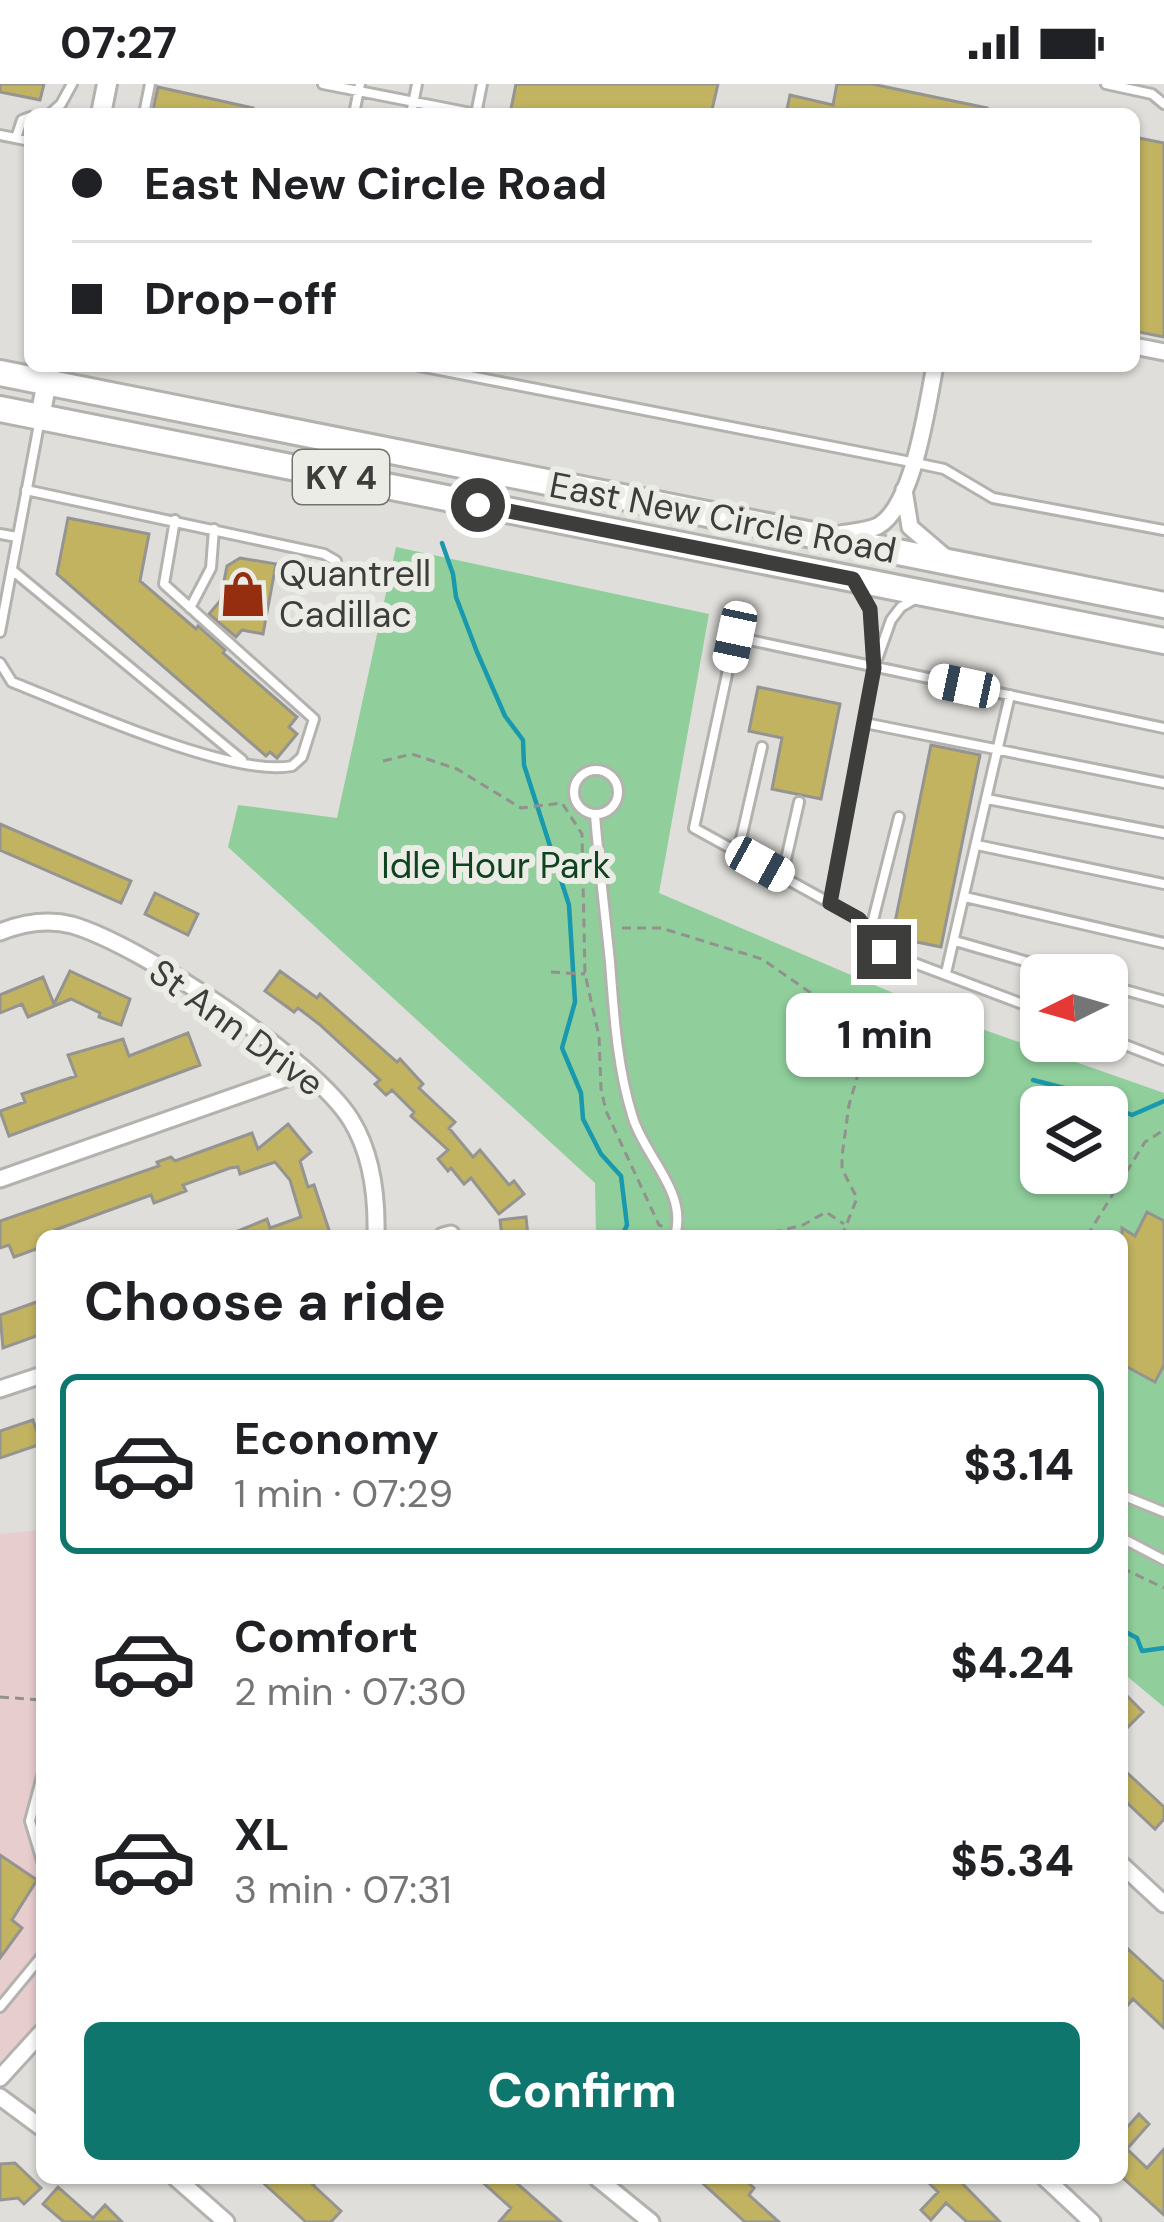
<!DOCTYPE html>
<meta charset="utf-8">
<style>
:root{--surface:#fff;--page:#f2f2f2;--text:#202124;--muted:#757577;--line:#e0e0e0;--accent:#0f766e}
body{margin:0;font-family:"DM Sans",sans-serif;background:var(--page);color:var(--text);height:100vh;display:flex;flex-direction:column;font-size:45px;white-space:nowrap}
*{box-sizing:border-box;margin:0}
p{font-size:39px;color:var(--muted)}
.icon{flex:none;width:66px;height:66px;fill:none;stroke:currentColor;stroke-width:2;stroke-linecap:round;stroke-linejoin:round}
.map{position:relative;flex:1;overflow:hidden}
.side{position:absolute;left:36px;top:1146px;width:1092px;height:954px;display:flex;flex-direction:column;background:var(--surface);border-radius:18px;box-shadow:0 3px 9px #0004}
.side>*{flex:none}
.guide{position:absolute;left:24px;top:24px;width:1116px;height:264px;border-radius:18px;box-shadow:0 3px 9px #0004;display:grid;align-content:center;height:264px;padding:0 48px;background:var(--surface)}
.needle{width:78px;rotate:265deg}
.controls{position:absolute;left:1020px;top:870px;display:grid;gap:24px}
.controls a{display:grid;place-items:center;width:108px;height:108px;border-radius:18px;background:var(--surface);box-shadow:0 3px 9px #0004;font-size:60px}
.end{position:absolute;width:54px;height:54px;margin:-27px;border:15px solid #3d3d3b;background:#fff;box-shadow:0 0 0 6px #fff}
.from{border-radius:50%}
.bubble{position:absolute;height:84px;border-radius:18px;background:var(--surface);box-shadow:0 3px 9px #0004;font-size:39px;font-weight:800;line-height:84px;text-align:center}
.car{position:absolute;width:36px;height:72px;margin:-36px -18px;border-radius:15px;box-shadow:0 0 9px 3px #0007;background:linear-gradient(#fff 24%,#345 0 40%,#fff 0 76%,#345 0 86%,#fff 0)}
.guide b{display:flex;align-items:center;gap:42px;height:114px;font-size:45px}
.guide b+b{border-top:3px solid var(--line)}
.guide i{width:30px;height:30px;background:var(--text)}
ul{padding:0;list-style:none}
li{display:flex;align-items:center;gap:36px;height:180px;margin:0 24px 18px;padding:0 24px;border:6px solid transparent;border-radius:18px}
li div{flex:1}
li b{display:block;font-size:45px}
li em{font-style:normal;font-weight:800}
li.active{border-color:var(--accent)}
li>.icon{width:108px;height:108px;stroke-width:1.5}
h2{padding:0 48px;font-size:54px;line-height:144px}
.button{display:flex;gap:24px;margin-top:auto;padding:24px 48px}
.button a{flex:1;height:138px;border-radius:18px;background:var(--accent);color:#fff;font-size:48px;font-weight:800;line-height:138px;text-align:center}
.status{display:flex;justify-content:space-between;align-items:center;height:84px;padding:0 60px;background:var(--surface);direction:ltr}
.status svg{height:33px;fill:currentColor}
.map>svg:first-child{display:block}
.education{fill:#e8cdcf}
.green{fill:#90cf9c;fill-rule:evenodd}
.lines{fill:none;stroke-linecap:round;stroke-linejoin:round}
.stream{stroke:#1999ad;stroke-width:4.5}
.building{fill:#c2b361;stroke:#959490;stroke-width:3}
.service-casing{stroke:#b3b2ae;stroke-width:14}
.minor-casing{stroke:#b3b2ae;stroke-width:21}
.tertiary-casing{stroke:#b3b2ae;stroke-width:24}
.trunk-casing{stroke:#b3b2ae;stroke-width:30}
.path{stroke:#91918e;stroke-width:3;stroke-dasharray:9 6;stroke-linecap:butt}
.service{stroke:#fff;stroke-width:8}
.minor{stroke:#fff;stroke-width:15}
.tertiary{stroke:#fff;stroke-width:18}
.trunk{stroke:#fff;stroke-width:24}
.route{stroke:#3d3d3b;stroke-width:15}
.labels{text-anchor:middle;stroke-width:12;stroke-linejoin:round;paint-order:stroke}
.shield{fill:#ecece7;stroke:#72726f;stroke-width:3}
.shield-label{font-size:33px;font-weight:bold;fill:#3d3d3b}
.street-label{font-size:36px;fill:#3d3d3b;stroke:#ecece7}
.poi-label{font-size:36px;fill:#3d3d3b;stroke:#ecece7;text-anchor:start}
.park-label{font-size:36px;fill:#0f421f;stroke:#ecece7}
</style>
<div class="status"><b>07:27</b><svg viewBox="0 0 49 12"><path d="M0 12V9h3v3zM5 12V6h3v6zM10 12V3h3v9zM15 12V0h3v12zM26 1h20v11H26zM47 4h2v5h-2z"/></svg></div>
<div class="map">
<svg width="1164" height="2138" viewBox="0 0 1164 2138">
<rect width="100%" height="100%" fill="#dfdeda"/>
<!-- education -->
<path class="education" d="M42,1446v488l-42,43v-527z"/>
<!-- green -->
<path class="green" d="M396,463l313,67 -50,279 300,128 205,72v614l-42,-35v-436h-526l-1,-53 -367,-336 10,-42 99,13zM1041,1023h66v66h-66z"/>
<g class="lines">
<!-- stream -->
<path class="stream" d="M442,459l11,31 3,23 21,55 28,64 18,24 1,25 45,140 6,97 -13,46 19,45 2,26 18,35 20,22 6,49 -5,11
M1033,996l35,9 64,26 32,-14
M1122,1546l15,8 5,13 22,-3"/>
</g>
<!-- building -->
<path class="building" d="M0,0h44l-4,16 -40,-8z
M516,0h202l-7,30h-201z
M837,0h35l115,24 -1,6h-200l4,-19 43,10z
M158,3l95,21v6h-101z
M1134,53l30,6v194l-30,-6z
M68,434l81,16 -9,47 56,48 2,-3 27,24 -2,3 74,64 -8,10 8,7 -20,24 -7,-6 -4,4 -209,-182z
M240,474l36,6 -13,70 -21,-4 -6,7 -27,-23 11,-13 7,-35z
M758,603l82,17 -19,95 -49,-10 10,-51 -33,-7z
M931,661l49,10 -39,192 -49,-10z
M0,740l131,57 -10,22 -121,-53z
M155,809l43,21 -10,21 -43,-21z
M70,887l60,28 -9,26 -22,-8 1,-4 -29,-14 -43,18 -6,-13 -22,9v-18l43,-18 11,27z
M280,887l37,27 3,-4 77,68 3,-3 23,25 -4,4 36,34 -6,6 24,29 7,-7 29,35 5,-4 10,13 -25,20 -28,-36 -7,6 -13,-16 -3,3 -10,-12 10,-9 -37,-34 3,-4 -22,-22 -6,5 -11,-11 5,-4 -61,-56 -21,-16 -4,4 -29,-21z
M188,949l12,32 -191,71 -9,-25 25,-9 -3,-8 54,-18 -8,-21 55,-16 6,17z
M288,1040l23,28 -11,9 8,26 6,-2 16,48 -104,3 41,-17 3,9 31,-11 -11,-37 -15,-18 -35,12 -2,-7 -8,1 -47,17 3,6 -32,12 -3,-8 -85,31 -11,4 2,6h-15v11l-28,10 -5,-12 -9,3v-27l159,-55 -2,-4 14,-5 4,4 77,-28 6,16z
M1147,1128l17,9v144l-9,17 -33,-18v-136l13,8z
M526,1133l2,19h-26l-2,-16z
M42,1216v34l-39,14 -3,-33z
M33,1336l8,24 -41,14v-27z
M1122,1607l21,21 -21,21z
M1122,1684l42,39v12l-9,10 -33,-31z
M0,1771l37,25 -25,40 10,8 -22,30z
M1128,1865l36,33v46l-31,-29 -11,13v-56z
M1139,2030l10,10 -22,25 20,19 17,-19v66l-42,-38v-44z
M15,2079l26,25 -17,16 -6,-6 -18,2v-36z
M258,2094h61l-6,7 28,26 -10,11h-25z
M478,2094h33l50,44h-62l12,-14z
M697,2094h46l11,10 -5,7 30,27h-34z
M924,2094h33l43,44h-33l-21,-19 -15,17 -10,-10 17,-18z
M58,2103l35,31 12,-13 17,17h-58l-21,-18z"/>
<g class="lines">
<defs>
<path id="service" d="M323,0l153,30
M1106,0l46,10 12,10
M50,30l11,-10 11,-20
M144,30l6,-30
M354,30l6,-30
M411,30l6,-30
M476,30l6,-30
M0,51l30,6
M16,54l6,-18 8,-3
M419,282l497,97 28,6 49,29 171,32
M26,406l298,64 12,7
M0,450l17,3
M12,486l230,190
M858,504l12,21 3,51
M190,524l21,-40 3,-39
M0,548l40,-213
M0,579l12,19c61,24 220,96 280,84l10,-9 12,-38 -150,-135 11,-64
M865,639l299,60
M574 708a22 22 0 1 1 44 0a22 22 0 1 1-44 0Z
M987,715l177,34
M595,731c4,49 10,98 15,147 4,52 7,106 23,156 12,39 55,74 42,118
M977,761l187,39
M738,768l24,-105
M782,793l17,-75
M965,813l199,46
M830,819l44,-235 17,-48 10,-13 12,-7
M870,848l29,-115
M955,857l118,34
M946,889l64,-278
M1107,901l57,16
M1041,927l-156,-59 -26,-33 -165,-91 41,-191 429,91
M1107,954l57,22
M1122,1411l42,17
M1122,1454l42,22
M42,1692l-12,45 12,40
M0,1923l42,-51"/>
<path id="minor" d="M1134,262l30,6
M904,406l6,37 35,30
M840,450c12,-2 28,-3 38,-8 36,-20 49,-121 57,-160
M0,848c23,-9 48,-13 72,-7 69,20 242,135 279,195 21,34 26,76 25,116
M0,1095l304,-107
M443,1152l8,-2
M0,1305l42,-14
M1122,1781l42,39
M0,1994l42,-46
M0,2013l42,31
M176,2094l50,44
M597,2094l54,44
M1045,2094l47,44"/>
<path id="tertiary" d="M101,30l6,-30
M40,333l10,-51"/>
<path id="trunk" d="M0,289l1164,232
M0,325l1164,232"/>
</defs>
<!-- service casing -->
<use href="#service" class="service-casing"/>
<!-- minor casing -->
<use href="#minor" class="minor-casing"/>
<!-- tertiary casing -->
<use href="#tertiary" class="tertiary-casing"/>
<!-- trunk casing -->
<use href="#trunk" class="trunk-casing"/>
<!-- path -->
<path class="path" d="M383,677l29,-7 45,15 64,39 41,-5 20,31 3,140 14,62 2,53 5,22 53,114 5,2
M622,844h39l101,31 108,75 -21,71 -7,51v13l15,29 -15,38
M551,888l34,2
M758,1152l45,-11 23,-13 18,12
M1087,1152l58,-94 19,-12
M1122,1484l42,20
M0,1613l42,3"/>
<!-- service -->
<use href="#service" class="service"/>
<!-- minor -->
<use href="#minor" class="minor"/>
<!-- tertiary -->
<use href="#tertiary" class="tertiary"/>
<!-- trunk -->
<use href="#trunk" class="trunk"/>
</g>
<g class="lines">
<!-- route -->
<path class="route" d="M478,421l375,74 17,30 4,59 -44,235 29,16 25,33"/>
</g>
<!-- icons -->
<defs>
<symbol id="shop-bare" viewBox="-9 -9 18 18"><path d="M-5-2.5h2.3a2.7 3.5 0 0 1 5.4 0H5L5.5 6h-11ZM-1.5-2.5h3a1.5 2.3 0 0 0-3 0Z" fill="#952d0f" stroke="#ecece7" stroke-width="2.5" paint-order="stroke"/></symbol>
</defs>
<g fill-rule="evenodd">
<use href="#shop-bare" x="210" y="477" width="66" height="66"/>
</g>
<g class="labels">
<!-- shield labels -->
<rect class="shield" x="293" y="366" width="96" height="54" rx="9"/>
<g class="shield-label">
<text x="341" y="405">KY 4</text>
</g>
<!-- street labels -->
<g class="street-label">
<text transform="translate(723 433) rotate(11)" y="13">East New Circle Road</text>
<text transform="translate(237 943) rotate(36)" y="13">St Ann Drive</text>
</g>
<!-- poi labels -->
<g class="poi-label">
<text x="279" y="502">Quantrell<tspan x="279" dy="41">Cadillac</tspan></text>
</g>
<!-- park labels -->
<g class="park-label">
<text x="496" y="794">Idle Hour Park</text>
</g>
</g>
</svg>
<div class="controls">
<a><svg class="needle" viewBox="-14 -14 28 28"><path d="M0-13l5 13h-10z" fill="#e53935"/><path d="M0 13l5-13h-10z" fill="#757577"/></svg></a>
<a><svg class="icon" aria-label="layers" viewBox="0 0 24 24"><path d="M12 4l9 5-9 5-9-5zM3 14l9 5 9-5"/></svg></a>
</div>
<i class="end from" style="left:478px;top:421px"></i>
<i class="end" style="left:884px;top:868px"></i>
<div class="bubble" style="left:786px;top:909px;width:198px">1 min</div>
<i class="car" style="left:735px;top:553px;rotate:192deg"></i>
<i class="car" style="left:964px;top:602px;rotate:282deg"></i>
<i class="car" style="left:760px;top:780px;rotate:119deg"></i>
<div class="guide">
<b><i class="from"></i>East New Circle Road</b>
<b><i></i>Drop-off</b>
</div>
<section class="side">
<h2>Choose a ride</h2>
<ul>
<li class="active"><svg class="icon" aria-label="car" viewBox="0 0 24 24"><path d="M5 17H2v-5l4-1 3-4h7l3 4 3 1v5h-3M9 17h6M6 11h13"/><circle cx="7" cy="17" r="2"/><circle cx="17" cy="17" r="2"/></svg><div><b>Economy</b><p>1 min · 07:29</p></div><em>$3.14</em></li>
<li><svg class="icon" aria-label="car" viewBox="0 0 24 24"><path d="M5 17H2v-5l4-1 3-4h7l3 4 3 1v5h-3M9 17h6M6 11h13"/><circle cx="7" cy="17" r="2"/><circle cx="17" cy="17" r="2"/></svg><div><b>Comfort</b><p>2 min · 07:30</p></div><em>$4.24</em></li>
<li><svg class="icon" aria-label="car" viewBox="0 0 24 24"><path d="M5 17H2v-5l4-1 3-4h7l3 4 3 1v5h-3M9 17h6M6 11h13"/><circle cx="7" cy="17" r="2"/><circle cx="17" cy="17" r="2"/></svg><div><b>XL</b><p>3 min · 07:31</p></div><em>$5.34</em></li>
</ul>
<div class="button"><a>Confirm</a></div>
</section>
</div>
